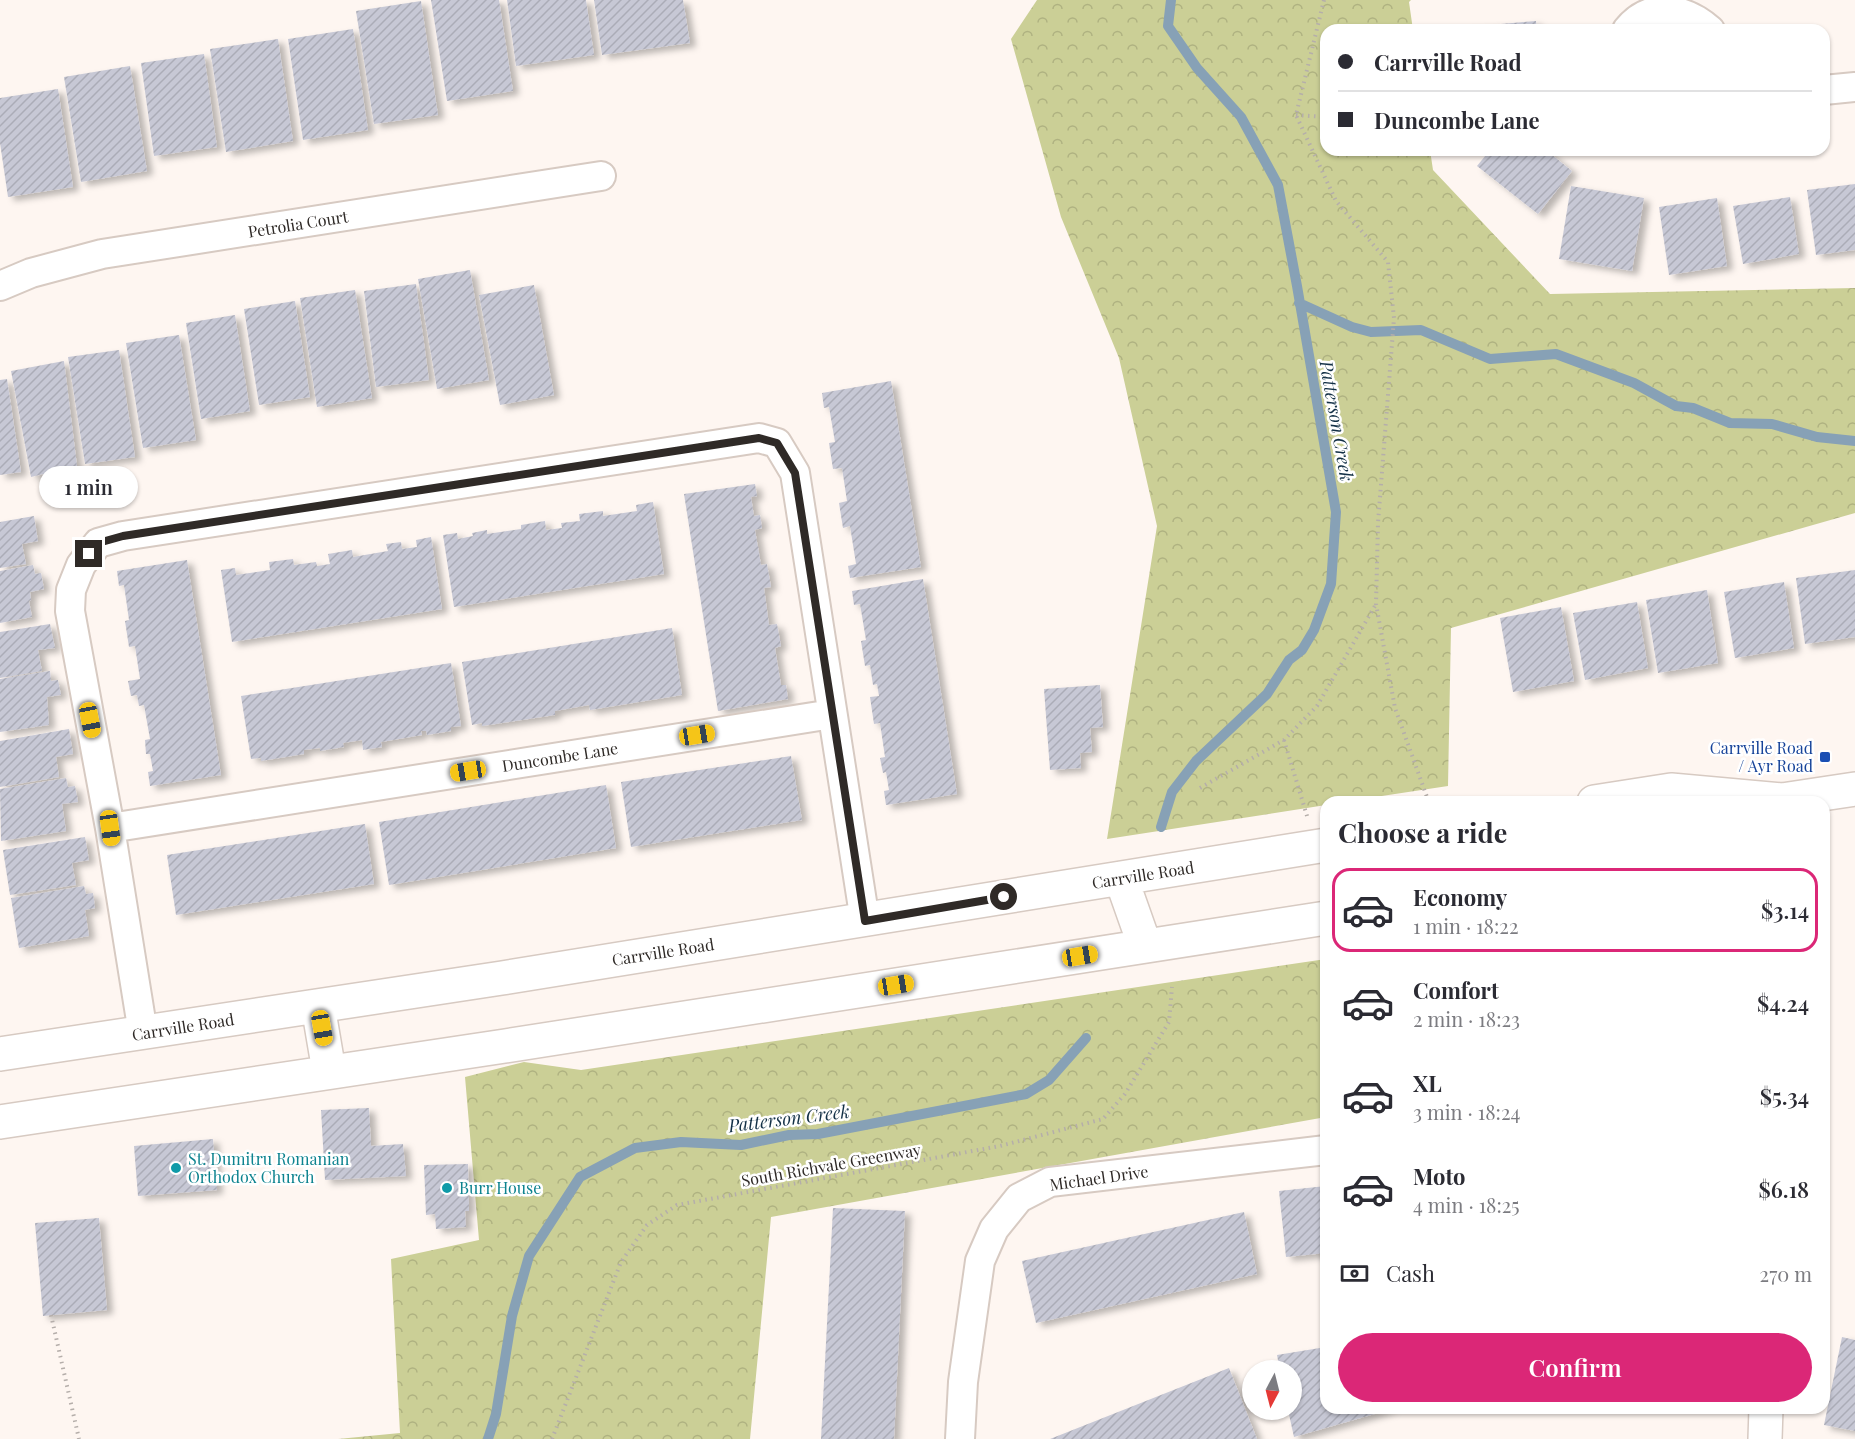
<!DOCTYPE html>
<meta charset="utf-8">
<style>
:root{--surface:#fff;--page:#f2f2f3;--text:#2b2b33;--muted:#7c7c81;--line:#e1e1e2;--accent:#db2777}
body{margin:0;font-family:"Playfair Display",serif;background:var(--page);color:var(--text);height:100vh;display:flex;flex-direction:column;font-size:22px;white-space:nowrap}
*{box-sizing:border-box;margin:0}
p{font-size:20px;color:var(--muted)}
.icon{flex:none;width:33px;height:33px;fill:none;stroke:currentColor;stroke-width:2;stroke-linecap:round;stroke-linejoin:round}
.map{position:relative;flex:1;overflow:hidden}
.sheet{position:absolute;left:1320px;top:796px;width:510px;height:618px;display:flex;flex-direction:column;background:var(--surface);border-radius:18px;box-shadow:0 2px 4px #0004}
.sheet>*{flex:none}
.hud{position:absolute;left:1320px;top:24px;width:510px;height:132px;border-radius:18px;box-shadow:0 2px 4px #0004;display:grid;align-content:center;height:132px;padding:0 18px;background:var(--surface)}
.needle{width:39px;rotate:187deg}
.controls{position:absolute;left:1242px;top:1360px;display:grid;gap:12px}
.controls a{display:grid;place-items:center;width:60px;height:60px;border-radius:50%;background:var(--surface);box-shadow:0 2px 4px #0004;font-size:30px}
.end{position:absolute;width:27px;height:27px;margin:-14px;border:8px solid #2f2a27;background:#fff;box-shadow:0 0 0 3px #fff}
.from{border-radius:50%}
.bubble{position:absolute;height:42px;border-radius:21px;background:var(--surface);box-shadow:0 2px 4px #0004;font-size:20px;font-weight:600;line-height:42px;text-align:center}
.car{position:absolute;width:18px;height:36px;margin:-18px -9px;border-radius:8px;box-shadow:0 0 4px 2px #0007;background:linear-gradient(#f5c518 24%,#345 0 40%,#f5c518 0 76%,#345 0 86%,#f5c518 0)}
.hud b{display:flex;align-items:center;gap:21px;height:57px;font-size:22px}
.hud b+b{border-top:2px solid var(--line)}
.hud i{width:15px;height:15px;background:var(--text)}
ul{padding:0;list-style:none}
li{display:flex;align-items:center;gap:18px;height:84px;margin:0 12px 9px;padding:0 6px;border:3px solid transparent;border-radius:18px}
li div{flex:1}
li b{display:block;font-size:22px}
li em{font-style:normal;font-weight:600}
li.active{border-color:var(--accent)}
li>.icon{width:54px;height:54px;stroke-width:1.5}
h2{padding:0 18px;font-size:27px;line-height:72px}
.pay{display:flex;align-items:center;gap:15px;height:66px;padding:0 18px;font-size:22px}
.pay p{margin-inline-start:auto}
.action{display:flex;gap:12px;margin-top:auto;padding:12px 18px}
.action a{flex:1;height:69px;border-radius:36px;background:var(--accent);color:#fff;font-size:24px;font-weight:600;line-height:69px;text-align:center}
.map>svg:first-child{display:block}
.forest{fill:url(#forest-crowns)}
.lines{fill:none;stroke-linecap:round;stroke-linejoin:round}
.stream{stroke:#87a1b6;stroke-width:10}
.building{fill:url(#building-hatch);filter:url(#shadow)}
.street-casing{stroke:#d7cac2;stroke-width:32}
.secondary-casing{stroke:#d7cac2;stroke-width:36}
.path{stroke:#b5aeaa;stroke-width:4;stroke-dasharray:1.5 4.5;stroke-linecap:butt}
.street{stroke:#fff;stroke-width:28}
.secondary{stroke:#fff;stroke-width:33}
.route{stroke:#2f2a27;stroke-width:8}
.transit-dot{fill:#1a4fb4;stroke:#fff;stroke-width:2}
.culture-dot{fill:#0f9aa8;stroke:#fff;stroke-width:2}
.labels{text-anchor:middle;stroke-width:5;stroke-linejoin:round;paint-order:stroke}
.street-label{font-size:16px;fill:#2f2a27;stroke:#fff}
.transit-label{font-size:16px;fill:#164399;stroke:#fff;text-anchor:end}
.culture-label{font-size:16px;fill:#0d838f;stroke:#fff;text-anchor:start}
.water-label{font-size:18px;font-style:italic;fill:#133046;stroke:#fff}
</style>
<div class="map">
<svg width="1855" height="1439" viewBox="0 0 1855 1439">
<defs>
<pattern id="forest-crowns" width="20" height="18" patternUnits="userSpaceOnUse" patternTransform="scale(1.5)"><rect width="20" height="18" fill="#cbcf96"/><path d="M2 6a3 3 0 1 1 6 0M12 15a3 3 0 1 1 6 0" fill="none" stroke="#afb281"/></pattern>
<pattern id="building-hatch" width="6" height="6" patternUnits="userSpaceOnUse" patternTransform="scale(1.5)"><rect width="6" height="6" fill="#c7c8d5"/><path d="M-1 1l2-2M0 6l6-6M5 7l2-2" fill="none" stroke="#abacb7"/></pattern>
<filter id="shadow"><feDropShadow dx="6" dy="4" stdDeviation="3" flood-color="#0004"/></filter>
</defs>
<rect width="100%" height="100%" fill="#fef6f1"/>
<!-- forest -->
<path class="forest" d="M1037,0h374l-2,2 4,28h-87v120h104l3,20 117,124 305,-6v225l-404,115 -3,158 -106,16h-16v3l-219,34 50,-313 -38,-168 -58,-141 -50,-178z
M1326,959v158l-555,100 -21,222h-412l62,-6 -9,-174 88,-19 -14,-163 59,-15 57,8z"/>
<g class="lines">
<!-- stream -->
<path class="stream" d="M1299,303l53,24 19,5 50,-2 69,29 66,-5 78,29 42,23 17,2 37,15 42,1 45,13 38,4
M1161,827l11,-35 24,-31 71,-67 22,-34 13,-10 12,-20 17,-46 5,-72 -39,-226 -19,-101 -37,-68 -44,-49 -29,-42 3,-26
M488,1439l8,-25 16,-98 17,-60 51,-79 55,-29 46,-6 60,3 48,-10 29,-1 208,-40 23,-14 37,-42"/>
</g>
<!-- building -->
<path class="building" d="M431,0h68l14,91 -66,10z
M507,0h79l8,55 -78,11z
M594,0h89l7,43 -88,12z
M421,1l17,114 -64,9 -18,-113z
M1536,21l1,9h-84v-2z
M353,29l15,101 -65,10 -15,-101z
M278,39l15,102 -67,11 -16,-103z
M204,54l13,93 -63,9 -13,-93z
M130,66l17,105 -66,11 -17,-105z
M58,89l15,98 -65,10 -8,-54v-45z
M1490,150h56l26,21 -34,43 -61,-48z
M1855,184v66l-39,5 -9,-65z
M1571,186l73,12 -12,73 -73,-12z
M1790,197l9,57 -56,10 -10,-58z
M1717,198l10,68 -58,9 -10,-68z
M470,270l19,110 -52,9 -19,-110z
M416,284l13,96 -53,7 -12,-96z
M534,285l20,110 -54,10 -21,-110z
M355,290l17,108 -55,9 -17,-109z
M295,301l15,96 -51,8 -15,-96z
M235,315l15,96 -49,8 -15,-96z
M179,335l17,105 -53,8 -17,-105z
M119,350l16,107 -50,7 -17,-107z
M64,361l13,105 -46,11 -20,-106z
M7,379l14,93 -21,3v-95z
M891,381l30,186 -71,11 -2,-12 8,-2 -6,-38 -7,2 -4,-25 8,-2 -5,-33 -9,1 -4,-26 6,-1 -6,-35 -5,1 -2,-15z
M755,484l2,12 -6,1 3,19 6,-1 2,13 -7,2 6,35 6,-1 4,23 -7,1 5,37 8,-1 4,22 -6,2 6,37h5l2,14 -70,12 -34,-217z
M653,502l11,72 -210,33 -11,-72 14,-2 1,6 15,-3 -1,-3 15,-3v4l34,-5v-4l24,-4 1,9 16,-2 -1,-5 19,-2 -1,-7 24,-3v5l34,-5 -1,-6z
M34,516l4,25 -16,3 4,20 -26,4v-46z
M431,537l11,72 -210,33 -11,-72 14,-2 1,7 34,-5 -1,-8 24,-3 1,6 22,-3 1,4 13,-2 -2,-10 24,-4 1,7 35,-6 -2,-7 15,-2 1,7 15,-2 -1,-7z
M187,560l34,215 -71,11 -2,-14 5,-1 -3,-17h-4l-1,-14 5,-1 -6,-34 -5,1 -2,-11 -6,1 -3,-15 12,-2 -5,-33 -6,1 -4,-26 4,-1 -5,-35 -5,1 -2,-15z
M33,565l2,9 6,-1 3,16 -14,3 1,8 -2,1 3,16 -32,6v-52z
M1855,570v67l-50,7 -9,-66z
M923,579l34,215 -71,11 -2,-14 5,-1 -3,-18 -3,1 -3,-15 5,-1 -5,-34 -6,1 -4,-27 9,-1 -2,-12 -4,1 -3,-20 -5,1 -4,-25 5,-1 -6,-36 -6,1 -2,-14z
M1784,582l10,66 -59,10 -11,-66z
M1707,590l11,73 -60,10 -12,-73z
M1637,602l11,66 -63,12 -12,-67z
M1561,607l13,74 -61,11 -13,-74z
M50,624l5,24 -17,2 4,21 -42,7v-46z
M672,628l10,67 -92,15 -1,-5 -34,6v4l-73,11v-3l-10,2 -10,-63z
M451,663l10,63 -10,1v4l-24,4 -1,-4h-5l1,4 -41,7 1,5 -19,3 -1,-10 -19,3 1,4 -24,4v-3l-16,2v4l-43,7v-3l-10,1 -10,-63z
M50,671l1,10 7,-1 3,15 -14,2 2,28 -49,7v-53z
M1100,685l3,42 -13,1 2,24 -12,1 1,15 -31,2 -6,-81z
M69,729l4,25 -17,3 3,20 -59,10v-46z
M791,756l11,64 -171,27 -10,-65z
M66,778l2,9 7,-1 3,16 -16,2 4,27 -65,10 -1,-52z
M606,785l10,63 -227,37 -10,-63z
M365,824l9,60 -198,31 -9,-60z
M85,837l4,23 -17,3 4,22 -66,10 -7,-45z
M84,886l2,8 7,-1 2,15 -10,2 4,26 -70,12 -8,-50z
M369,1108l2,38 32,-2 3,32 -81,4 -4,-70z
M213,1139l4,51 -79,6 -4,-50z
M468,1164l1,47h-4l1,16 -30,2 -1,-15 -9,1 -2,-50z
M1326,1186v67l-40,4 -7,-66z
M833,1208l72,3 -11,228h-73z
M1244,1212l13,62 -221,49 -14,-62z
M99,1218l8,92 -64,6 -8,-93z
M1842,1337l13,3v91l-31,-6z
M1326,1347v61l66,1 -98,28 -6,-27h4v-39h-12l-3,-16z
M1229,1368l28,71h-207z"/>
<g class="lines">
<defs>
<path id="street" d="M1627,30c23,-29 58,-22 83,0
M1824,90l31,-3
M0,286l31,-13 71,-19 499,-78
M110,828l722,-114
M143,1033l-33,-205 -40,-217 1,-21 10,-25 17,-22 25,-7 636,-98 18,5 18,30 70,448
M960,1439l3,-57 17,-121 14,-32 25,-31 31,-16 276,-32"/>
<path id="secondary" d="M1594,802l77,-12 111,10 73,-11
M1121,878l24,68
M318,1006l11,65
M0,1054l502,-76 824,-133
M0,1122l505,-76 821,-128
M1765,1439l1,-31"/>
</defs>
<!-- street casing -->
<use href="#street" class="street-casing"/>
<!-- secondary casing -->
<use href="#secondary" class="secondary-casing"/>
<!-- path -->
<path class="path" d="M1324,0l-28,115 40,86 52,61 6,56 -16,205 -2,81 19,104 33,92
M1296,115l30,2
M1284,740l23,76
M1200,788l84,-48 33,-34 59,-102
M51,1315l28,124
M552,1439l69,-177 26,-37 30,-20 323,-59 103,-27 22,-25 44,-72 3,-35"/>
<!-- street -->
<use href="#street" class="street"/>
<!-- secondary -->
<use href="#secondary" class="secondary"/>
</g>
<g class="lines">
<!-- route -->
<path class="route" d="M89,554l9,-11 25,-7 636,-98 18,5 18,30 70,448 139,-24"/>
</g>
<!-- markers -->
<rect class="transit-dot" x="1819" y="751" width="12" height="12" rx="3"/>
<g class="culture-dot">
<circle cx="176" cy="1168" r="6"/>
<circle cx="447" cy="1188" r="6"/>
</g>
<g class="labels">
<!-- street labels -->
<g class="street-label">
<text transform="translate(298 224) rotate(-9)" y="6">Petrolia Court</text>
<text transform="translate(560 757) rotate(-9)" y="6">Duncombe Lane</text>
<text transform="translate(1143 875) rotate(-9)" y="6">Carrville Road</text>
<text transform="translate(663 952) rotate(-9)" y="6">Carrville Road</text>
<text transform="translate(183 1027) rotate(-9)" y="6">Carrville Road</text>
<text transform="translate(831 1165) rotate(-10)" y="6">South Richvale Greenway</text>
<text transform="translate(1099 1178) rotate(-8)" y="6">Michael Drive</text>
</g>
<!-- transit labels -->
<g class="transit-label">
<text x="1813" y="754">Carrville Road<tspan x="1813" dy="18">/ Ayr Road</tspan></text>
</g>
<!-- culture labels -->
<g class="culture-label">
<text x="188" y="1165">St. Dumitru Romanian<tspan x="188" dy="18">Orthodox Church</tspan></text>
<text x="459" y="1194">Burr House</text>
</g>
<!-- water labels -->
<g class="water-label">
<text transform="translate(1336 421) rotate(80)" y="6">Patterson Creek</text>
<text transform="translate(789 1119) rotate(-7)" y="6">Patterson Creek</text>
</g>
</g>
</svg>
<div class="controls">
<a><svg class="needle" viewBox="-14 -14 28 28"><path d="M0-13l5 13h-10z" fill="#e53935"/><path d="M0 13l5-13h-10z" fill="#7c7c81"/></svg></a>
</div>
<i class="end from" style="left:1004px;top:897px"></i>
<i class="end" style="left:89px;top:554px"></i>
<div class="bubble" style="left:39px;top:466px;width:99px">1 min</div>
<i class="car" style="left:90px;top:720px;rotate:169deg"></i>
<i class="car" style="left:697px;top:735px;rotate:81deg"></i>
<i class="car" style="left:468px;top:771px;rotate:261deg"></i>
<i class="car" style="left:110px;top:828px;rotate:172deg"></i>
<i class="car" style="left:1080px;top:956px;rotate:81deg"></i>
<i class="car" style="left:896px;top:985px;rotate:81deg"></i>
<i class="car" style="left:322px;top:1028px;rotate:170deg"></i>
<div class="hud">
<b><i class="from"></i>Carrville Road</b>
<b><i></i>Duncombe Lane</b>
</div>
<section class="sheet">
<h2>Choose a ride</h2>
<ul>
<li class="active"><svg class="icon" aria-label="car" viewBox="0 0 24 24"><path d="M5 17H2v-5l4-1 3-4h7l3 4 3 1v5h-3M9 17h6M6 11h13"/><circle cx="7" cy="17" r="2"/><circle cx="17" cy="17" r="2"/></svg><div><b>Economy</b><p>1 min · 18:22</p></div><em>$3.14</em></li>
<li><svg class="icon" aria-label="car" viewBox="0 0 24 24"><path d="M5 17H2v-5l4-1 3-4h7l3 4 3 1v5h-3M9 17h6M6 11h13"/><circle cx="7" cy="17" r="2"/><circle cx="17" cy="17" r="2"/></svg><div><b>Comfort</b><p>2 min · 18:23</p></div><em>$4.24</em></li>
<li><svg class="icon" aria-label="car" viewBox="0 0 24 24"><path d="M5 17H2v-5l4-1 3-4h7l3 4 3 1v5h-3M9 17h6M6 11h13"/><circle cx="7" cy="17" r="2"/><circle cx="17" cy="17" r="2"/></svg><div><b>XL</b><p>3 min · 18:24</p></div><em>$5.34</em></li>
<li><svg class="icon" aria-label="car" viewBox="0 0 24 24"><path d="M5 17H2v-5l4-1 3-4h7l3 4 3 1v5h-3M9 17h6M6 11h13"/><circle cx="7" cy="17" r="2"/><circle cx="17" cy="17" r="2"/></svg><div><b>Moto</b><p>4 min · 18:25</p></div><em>$6.18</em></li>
</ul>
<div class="pay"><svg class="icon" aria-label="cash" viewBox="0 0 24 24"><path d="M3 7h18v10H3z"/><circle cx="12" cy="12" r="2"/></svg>Cash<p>270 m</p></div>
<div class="action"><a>Confirm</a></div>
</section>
</div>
